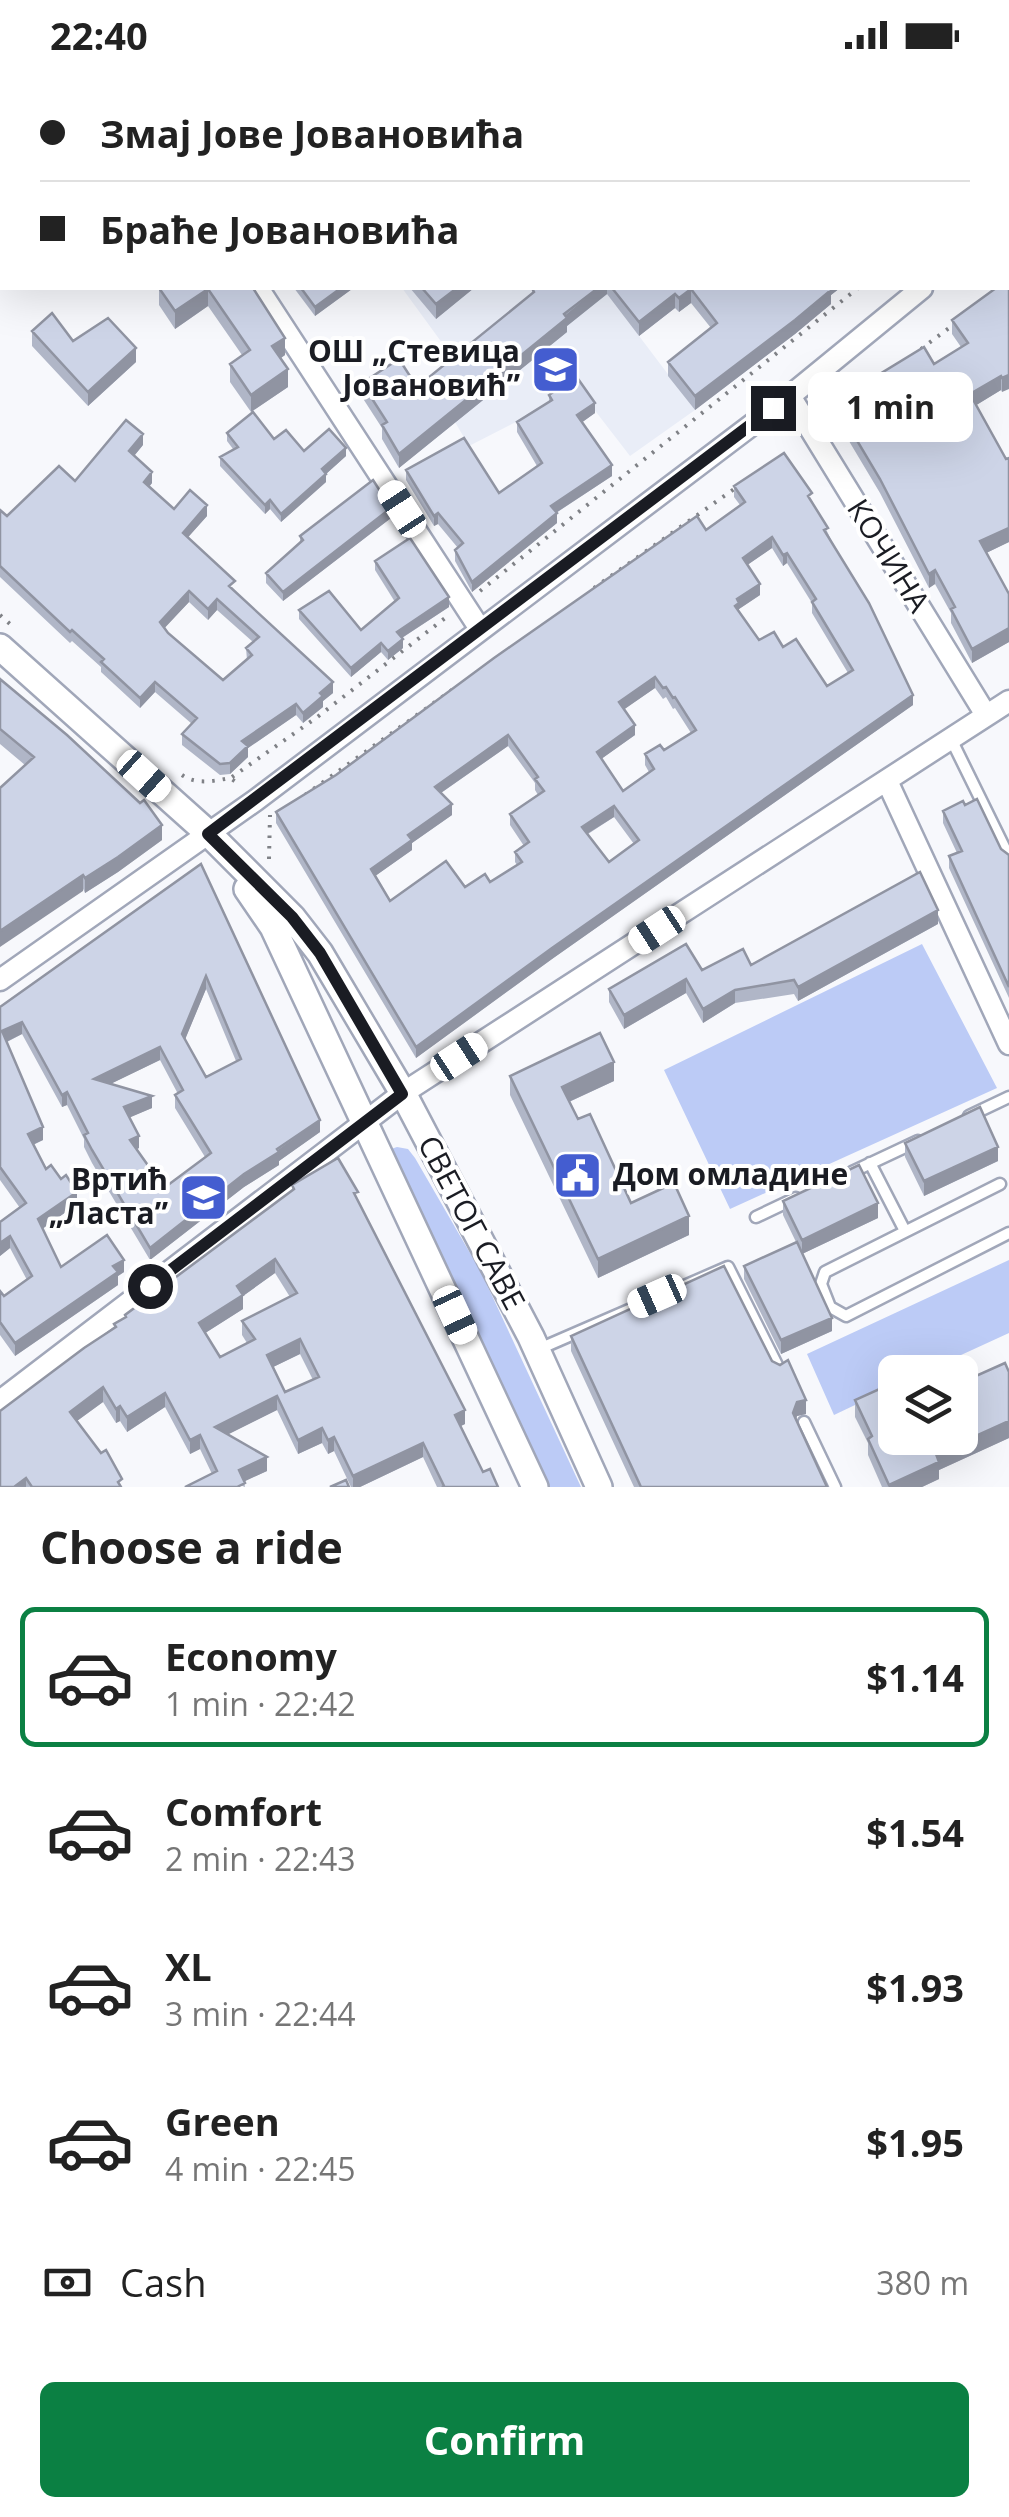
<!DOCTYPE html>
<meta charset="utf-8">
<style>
:root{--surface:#fff;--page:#f2f2f2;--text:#222;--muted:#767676;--line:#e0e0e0;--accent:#0b8043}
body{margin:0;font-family:"Open Sans",sans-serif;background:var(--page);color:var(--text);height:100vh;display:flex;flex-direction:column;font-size:38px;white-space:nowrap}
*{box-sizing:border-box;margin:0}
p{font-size:32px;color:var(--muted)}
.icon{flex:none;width:55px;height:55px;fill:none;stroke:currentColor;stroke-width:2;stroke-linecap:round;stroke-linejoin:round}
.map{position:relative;height:1417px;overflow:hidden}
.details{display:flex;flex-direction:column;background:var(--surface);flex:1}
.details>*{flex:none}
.guide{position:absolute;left:0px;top:0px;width:1010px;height:220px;box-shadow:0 10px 40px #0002;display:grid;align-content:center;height:220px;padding:0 40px;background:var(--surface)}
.fabs{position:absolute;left:878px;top:1285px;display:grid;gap:20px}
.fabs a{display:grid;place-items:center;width:100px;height:100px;border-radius:15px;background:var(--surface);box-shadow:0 10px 40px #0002;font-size:50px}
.end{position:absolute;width:45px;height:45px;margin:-22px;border:12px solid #1a1c23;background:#fff;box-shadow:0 0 0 5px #fff}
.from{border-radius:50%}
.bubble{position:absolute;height:70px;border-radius:15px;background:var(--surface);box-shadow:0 10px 40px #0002;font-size:32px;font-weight:700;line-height:70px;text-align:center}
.car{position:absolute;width:30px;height:60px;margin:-30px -15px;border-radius:12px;box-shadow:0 0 8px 2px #0007;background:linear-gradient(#fff 24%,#345 0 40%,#fff 0 76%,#345 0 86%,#fff 0)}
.guide b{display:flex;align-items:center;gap:35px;height:95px;font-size:38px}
.guide b+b{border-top:2px solid var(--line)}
.guide i{width:25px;height:25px;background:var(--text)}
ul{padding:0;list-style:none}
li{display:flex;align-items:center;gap:30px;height:140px;margin:0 20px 15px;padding:0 20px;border:5px solid transparent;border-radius:15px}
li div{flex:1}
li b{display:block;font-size:38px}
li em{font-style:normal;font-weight:700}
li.selected{border-color:var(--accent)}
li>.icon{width:90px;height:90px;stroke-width:1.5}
h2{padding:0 40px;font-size:45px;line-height:120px}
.pay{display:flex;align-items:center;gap:25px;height:110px;padding:0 40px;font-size:38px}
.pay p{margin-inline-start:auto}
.cta{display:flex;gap:20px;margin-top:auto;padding:20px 40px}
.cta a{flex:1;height:115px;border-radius:15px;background:var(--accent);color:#fff;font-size:40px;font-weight:700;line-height:115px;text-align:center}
.status{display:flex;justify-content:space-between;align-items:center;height:70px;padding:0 50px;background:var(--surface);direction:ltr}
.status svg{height:28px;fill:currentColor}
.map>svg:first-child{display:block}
.built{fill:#e9edf7}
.green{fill:#bccbf6}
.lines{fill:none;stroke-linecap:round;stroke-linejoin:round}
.service-casing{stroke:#a1a7b9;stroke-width:15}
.minor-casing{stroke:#a1a7b9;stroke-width:25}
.tertiary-casing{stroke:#a1a7b9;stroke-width:30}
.path{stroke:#7f8186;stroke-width:4;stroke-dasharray:2.5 8;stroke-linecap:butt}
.service{stroke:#fff;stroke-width:10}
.minor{stroke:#fff;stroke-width:20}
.tertiary{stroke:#fff;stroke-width:25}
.wall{fill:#b0b6c7;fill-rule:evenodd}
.shaded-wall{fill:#9094a2}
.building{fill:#cdd4e7;stroke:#9094a2;stroke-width:2.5;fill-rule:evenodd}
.route{stroke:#1a1c23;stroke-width:12}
.labels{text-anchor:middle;stroke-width:8;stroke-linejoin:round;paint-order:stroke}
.poi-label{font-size:30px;font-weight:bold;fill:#1a1c23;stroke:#fff;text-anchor:end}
.street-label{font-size:30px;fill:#1a1c23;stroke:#fff}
</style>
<div class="status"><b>22:40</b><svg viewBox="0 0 49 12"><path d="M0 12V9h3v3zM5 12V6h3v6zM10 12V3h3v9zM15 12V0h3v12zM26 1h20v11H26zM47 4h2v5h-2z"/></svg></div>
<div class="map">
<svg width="1009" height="1417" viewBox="0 0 1009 1417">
<rect width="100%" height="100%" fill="#f7f8fc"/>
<!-- built -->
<path class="built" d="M411,0h509l-512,2z
M402,218h258l-36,28 71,94 -65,46 -54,-70 -27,19 -80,41 -38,-65 25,-19z"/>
<!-- green -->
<path class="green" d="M922,874l75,144 -267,121 -66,-139z
M397,1077l11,2 7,9 66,114 100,215h-37l-156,-337z
M1009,1190v73l-85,39h-29v14l-61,29 -27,-61z"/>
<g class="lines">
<defs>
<path id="service" d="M952,671l57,116
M969,1046l40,-19
M870,1093l35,68
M852,1102l66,-31
M1000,1114l-175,88 -4,12 9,23 16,9 163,-83
M756,1147l40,-19
M539,1279l189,-82 52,104
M804,1352l31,65"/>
<path id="minor" d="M111,0l1,2
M1008,147l1,-1
M258,218l222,341
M790,326l196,319
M887,711l122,263
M0,910l256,-180 534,-404 132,-108
M0,1331l403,-308 606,-392"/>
<path id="tertiary" d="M0,577l209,187 83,83 28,36 83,140 128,244 68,150
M247,819l26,38 262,560"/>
</defs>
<!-- service casing -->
<use href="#service" class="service-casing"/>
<!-- minor casing -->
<use href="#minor" class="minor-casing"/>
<!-- tertiary casing -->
<use href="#tertiary" class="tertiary-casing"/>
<!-- path -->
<path class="path" d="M1008,94l1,-1
M921,279l32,-24
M594,518l143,-101
M480,521l378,-303
M0,545l10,9
M182,705c14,10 32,6 48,3l9,6
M232,707l84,-59 133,-103
M305,725l147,-105
M269,789l1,-44"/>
<!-- service -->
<use href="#service" class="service"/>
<!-- minor -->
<use href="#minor" class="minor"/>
<!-- tertiary -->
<use href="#tertiary" class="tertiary"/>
</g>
<!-- wall -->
<path class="wall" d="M159,218h94l32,67 -4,3 7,29 -37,25 -21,-30v-18l12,-9 -34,-49 -33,23 -16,-24z
M294,218h58v1l-37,27z
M410,218h64l-38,31z
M532,218h308l-9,7v9l-36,30 -100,76 -27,-34v-14l43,-34 -20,-25 -12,9 -4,-4 -36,28 -32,-42 -40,32v6l-168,136 -17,-29v-11l-20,-31v-14l55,4 115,-92z
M1008,218l-6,104 -1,-2 -25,15 30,54 3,-1v84l-23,11 23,41v48l-37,21 -21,-40v-10l-16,-29 -6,4 -49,-95 -46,-77v-14l100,-38 27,-17 -9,-13v-14z
M32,261l41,10 63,21 -48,44 -56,-60z
M549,325l46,18 -13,9 30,54 -56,37 1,10 -85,69 -17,-31v-11l3,-2 -20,-24 -4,2 -28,-46v-10l93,23 38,-27 -20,-34v-10l32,-20z
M227,363l47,6 30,12 42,5 -20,18v8l-45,40 -11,-13 -5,5 -45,-48v-9l13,-8 -6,-8z
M143,375l-9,11 18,27 -3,4 25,22 33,7 -19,21 47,54 98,102 -10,8v6l-20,16 -7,-8 -48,33v9l-18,17 -10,1 -38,-30v-11l10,-10 -37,-32 -15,16 -39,-36v-5l-29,-26 -2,2 -70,-66v-67l7,6zM189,532l19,18 9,-10 36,32 -7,6 1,12 -24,20 -55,-47 -4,-5z
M734,416l78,15 101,204 -361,254 -136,99 -140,-235v-11l60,-37 370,-245 34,-25 -6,-8zM772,478l11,18 4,-3 25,40v10l36,60 -21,13 -44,-39 -24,-7 -20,-28v-3l21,-14 -13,-30zM655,618l8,11 3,-2 7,12 2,-1 16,25 -27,17 -19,4v11l4,7 -26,19 -22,-32 34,-24 -11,-26zM508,676l27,37v7l3,5 -28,19v11l14,21 -9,6v10l2,3 -27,17 -100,19 -15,-25 37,-26v-7l40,-28 -11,-22zM614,747l20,27 -25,18 -21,-28z
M391,448l-108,83 -17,-18v-10l34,-31v-6z
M375,491l74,46 -47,31 1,10 -15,12 -7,-8 -30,25 -52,-58v-9l62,20 34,-28 -20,-32z
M0,609l162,161 -44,32 -33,21 -60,-128 -25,-21z
M943,741l66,44v143l-60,-130v-12l8,-3 -14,-30z
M201,794l119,268 -41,29v4l-35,22 -94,73 -58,-97 -8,-16v-8l-17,-34 -5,2 -40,-73 -15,8 36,98 -10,5 13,24 31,35 -35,25 19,38 63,5 -6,4v9l-103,71 -15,-21v-44l4,5 23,-16 -17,-32 -10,8v-34l20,-14 -20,-28v-173zM206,919l30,72 -30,16 -21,-38zM160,990l18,34 -3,1v13l30,49 -41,31 -27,-39 2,-1 -9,-31 22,-9 -42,-24z
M938,854l-140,77 -4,-7 -59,9 -32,20 -17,-30 -62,36 -15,-27v-13l93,-19 49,-5z
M510,1006l104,5 -45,21 9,17 53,84 58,32 -91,43 -88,-183z
M905,1073l93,18 -74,35 -19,-39z
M292,1115l66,15 107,224 -5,2 23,46 15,15h-61l-14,-30 -63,30h-9l-17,-36 -6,3 -6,-11 -24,11 -21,-44 -49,24 39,37 -23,10 1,6 -33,-13 -12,-25 -10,5 -25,-47 -38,25 -7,-11 -4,2 -13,-21 -26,19 45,66h-122l114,-159v-4l11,-6v-3l167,-125zM275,1203l15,24 -48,24v14l5,8 -27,14 -15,-24 38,-24v-13zM300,1284l13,26 -28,12 -12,-25z
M783,1131l95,17 -76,36 30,77 -51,23 -37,-75v-13l52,-24 -13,-27z
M571,1266l201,25 34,53 -9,2 -1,4 31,67h-193l-63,-136z
M1005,1293l4,9v66l-70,32v9l-17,8h-40l-14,-32v-12l-13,-26v-17l40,-18v56h65v-55z"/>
<!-- shaded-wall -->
<path class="shaded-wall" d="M341,218h11v1l-37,27v-9z
M457,218h17l-38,31v-15z
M598,218h9v6l-40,32v6l-168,136v-14z
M826,218h14l-9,7v9l-36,30 -100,76v-14z
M208,219v17l-33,23v-18z
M691,219v14l-12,9v-14z
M675,224v14l-36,28v-14z
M285,268v17l-13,9v-18z
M136,278v14l-48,44v-14z
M288,299v18l-37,25v-17z
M1009,305v14l-7,3v-14z
M1001,306v14l-31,19v-15z
M595,333v10l-18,13v-11z
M143,364v11l-14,17v-11z
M346,378v8l-20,18v8l-45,40v-8l41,-45z
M612,395v11l-61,40v-10z
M152,402v11l-8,10v-11z
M270,430v9l-5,5v-9z
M207,435v11l-24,27v-10z
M391,438v10l-108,83v-9z
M438,443v11l-4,2v-10z
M557,443v10l-85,69v-10z
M1009,458v14l-29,14v-15z
M772,467v11l-29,20v-10z
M787,483v10l-4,3v-11z
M935,500v14l-6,4v-14z
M760,514v11l-21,14v4l-4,-7 2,-7z
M189,521v11l-29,31v-11z
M449,527v10l-52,34v-9z
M217,529v11l-9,10v-11z
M1009,558v14l-37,21v-14z
M403,569v9l-15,12v-9z
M381,573v9l-30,25v-9z
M655,607v11l-36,25v-11z
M155,612v10l-15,16v-10z
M333,612v11l-10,8v6l-20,16v-10l17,-20z
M913,625v10l-361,254 -136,99v-11l136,-99z
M296,634v11l-48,33v9l-18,17v-11l12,-22z
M635,655v10l-38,27v-10z
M508,665v11l-73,51v-10z
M452,734v11l-40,28v7l-41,29v-10l37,-34z
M614,736v11l-32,20v-10z
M162,755v15l-44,32 -33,21v-15z
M83,805v16l-83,56v-16z
M938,840v14l-140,77v-14z
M206,906v13l-24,58v-13z
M686,909v14l-62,36v-14z
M735,920v13l-32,20v-14z
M22,952v12l-20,10v-13z
M160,977v13l-66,32v-13z
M614,992v19l-52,24v-18z
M67,1022v13l-5,2v-12z
M152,1026v12l-28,12v-13z
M320,1050v12l-41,29v4l-35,22 -94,73v-12l94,-74z
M43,1057v13l-15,7v-13z
M139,1066v12l-9,4v-12z
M998,1077v14l-74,35v-15z
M77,1122v12l-39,28v-13z
M878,1133v15l-76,36v-14z
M689,1146v19l-91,43v-19z
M10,1166v12l-10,8v-13z
M275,1189v14l-32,23v13l-44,28v-14l38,-37z
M124,1190v12l-6,4v9l-103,71v-13l98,-77z
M832,1248v13l-51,23v-14z
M300,1269v15l-33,16v-15z
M103,1317v15l-33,24v-14z
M165,1323v14l-38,25v-15z
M277,1326v14l-62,31v-14z
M806,1330v14l-9,2 -4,11v-14l4,-11z
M120,1336v15l-4,2v-14z
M465,1340v14l-10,5v-14z
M1009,1351v17l-70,32v9l-17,8h-33v-2l47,-31z
M322,1358v15l-24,11v-14z
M200,1365v14l-10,5v-14z
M334,1367v14l-6,3v-14z
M423,1373v14l-63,30h-7v-11z
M267,1387v14l-28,13v-14z
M26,1408v9h-12z"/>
<!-- building -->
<path class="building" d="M36,0h60l1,2h-66z
M191,0h20l2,2h-26z
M877,0h77l2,2h-77z
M2,96v66l-2,-4v-60z
M1009,208v97l-7,3 -1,-2 -31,18 36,65 3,-1v70l-29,13 29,53v34l-37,21 -21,-40 4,-2 -20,-37 -6,4 -49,-95 -46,-77 90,-55 10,17 34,-21 -16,-23 44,-32h12v-9z
M159,218h94l32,50 -13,8 16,23 -37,26 -21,-31 20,-14 -42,-61 -33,22z
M301,218h40l-26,19z
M422,218h35l-21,16z
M532,218h66l-34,26 3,4 -168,136 -17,-29 5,-3 -25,-39 37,-24 18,28 117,-95z
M612,218h216l3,2 -36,30 -100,76 -27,-34 49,-39 -26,-34 -12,9 -4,-4 -36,28z
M52,243l21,28 35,-23 28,30 -48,44 -56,-61z
M576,306l19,27 -18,12 35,50 -61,41 6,7 -85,69 -17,-32 8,-7 -25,-30 -4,3 -28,-46 58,-32 35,55 43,-30 -25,-41 35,-22 -3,-5z
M253,342l21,27 12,-9 18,21 25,-22 17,19 -24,21 4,5 -45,40 -11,-14 -5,5 -45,-48 18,-10 -11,-14z
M126,350l17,14 -14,17 23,21 -8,10 30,27 16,-19 17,15 -24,28 52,48 -6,5 104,96 -13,11 3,3 -20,17 -7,-9 -54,37 6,5 -18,17 -10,1 -38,-30 15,-16 -42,-36 -15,16 -39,-36 3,-3 -32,-29 -2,2 -70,-66v-56l7,6 52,-50 16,15zM189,521l19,18 9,-10 42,38 -13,11 6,7 -29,25 -55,-47 -8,-11z
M784,383l28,40 -4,3 20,32 -4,2 45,73 44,92 -361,253 -136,99 -140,-235 60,-37 158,-117 203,-142 9,14 39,-28 -11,-16zM772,467l11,18 4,-2 29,46 -4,3 41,68 -26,16 -31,-47 -13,8 -9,-15 -15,8 -24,-34 4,-3 -2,-4 23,-15 -17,-26zM655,607l8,11 3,-1 7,11 2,-1 21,33 -32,20 -4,-5 -15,9 9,15 -31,22 -26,-39 38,-27 -16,-23zM508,665l30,42 -3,2 9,12 -34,23 19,28 -14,10 7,10 -32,20 -5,-8 -20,13 -19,-26 -56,40 -19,-32 41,-29 -4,-5 44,-31 -17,-17zM614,736l25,34 -30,22 -27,-35z
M373,410l18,28 -108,84 -17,-19 37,-33 -3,-4z
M410,468l39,59 -52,35 6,7 -15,12 -7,-8 -30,25 -52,-58 30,-19 32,39 38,-32 -24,-37z
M0,609l67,56 73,68 4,-3 18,25 -44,32 -33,21 -2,-3 -83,56v-143l34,-31 -34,-28z
M977,729l24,50 8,6v132l-60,-131 13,-5 -19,-40 20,-10 2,4z
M201,794l119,256 -43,29 2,3 -35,22 -94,74 -58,-98 -8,-15 4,-2 -21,-41 -5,3 -40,-73 -20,9 41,96 -15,7 18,35 5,-4 10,14 5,-4 11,17 -39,27 23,48 46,-32 17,25 -11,6 5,6 -103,71 -15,-21v-31l4,5 28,-20 -22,-40 -10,7v-21l26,-19 -26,-36v-160zM206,906l35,83 -35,18 -24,-43zM160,977l23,43 -8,5 36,58 -47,35 -34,-48 9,-4 -15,-29 28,-11 -58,-17z
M920,802l18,38 -140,77 -4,-7 -59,10 -32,19 -17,-30 -62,36 -15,-26 77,-45 16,26 41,-21 8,16z
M600,963l14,29 -52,25 16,32 12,-5 41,89 43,-20 15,33 -91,43 -88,-183z
M980,1037l18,40 -74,34 -19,-38z
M338,1088l20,34 -4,1 111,217 -10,5 28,57 7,-3 8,18h-56l2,-1 -21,-43 -70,33 -19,-39 -6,3 -6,-12 -24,12 -21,-44 -62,31 52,30 -28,13 6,13 -8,4h-52l32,-16 -17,-36 -10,5 -25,-47 -38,24 -7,-11 -4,3 -13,-22 -33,25 31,41 5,-3 16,29 -4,3 3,5h-89l-6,-9 -12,9h-14v-76l84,-63 32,-21 -2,-3 12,-7 -1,-2 169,-126 -2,-4zM275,1189l22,34 -55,28 13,18 -35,18 -21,-34 44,-28 -6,-9zM300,1269l19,38 -34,15 -18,-37z
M859,1095l19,38 -76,37 -19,-39z
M797,1172l35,76 -51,22 -37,-74z
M724,1196l48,95 8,4 8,-5 18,40 -9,2 -4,11 34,74h-186l-70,-151z
M1005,1293l4,9v49l-73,33 3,8 -50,23 -21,-46 4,-3 -17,-36 40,-18v56h65v-39l3,-1 -3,-6v-9z
M346,1410l3,7h-19z"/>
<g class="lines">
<!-- route -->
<path class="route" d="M150,1216l252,-192 -82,-141 -28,-36 -84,-83 565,-426"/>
</g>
<!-- icons -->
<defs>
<symbol id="school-square" viewBox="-11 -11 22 22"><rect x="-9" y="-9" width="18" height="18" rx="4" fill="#445dd0" stroke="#fff"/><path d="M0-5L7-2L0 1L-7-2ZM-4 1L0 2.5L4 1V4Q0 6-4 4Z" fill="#fff"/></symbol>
<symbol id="civic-square" viewBox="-11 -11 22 22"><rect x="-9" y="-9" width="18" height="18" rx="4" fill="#445dd0" stroke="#fff"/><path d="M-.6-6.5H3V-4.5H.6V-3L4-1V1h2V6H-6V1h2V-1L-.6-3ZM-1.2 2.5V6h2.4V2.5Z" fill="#fff"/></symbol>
</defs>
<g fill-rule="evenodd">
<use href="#school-square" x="528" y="272" width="55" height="55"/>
<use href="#civic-square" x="550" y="1078" width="55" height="55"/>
<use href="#school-square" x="176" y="1100" width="55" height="55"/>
</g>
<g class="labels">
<!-- poi labels -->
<g class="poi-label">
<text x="520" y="292">ОШ „Стевица<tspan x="520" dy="34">Јовановић”</tspan></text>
<text x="613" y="1115" text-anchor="start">Дом омладине</text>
<text x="168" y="1120">Вртић<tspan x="168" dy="34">„Ласта”</tspan></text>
</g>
<!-- street labels -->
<g class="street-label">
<text transform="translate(888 486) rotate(58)" y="10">КОЧИНА</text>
<text transform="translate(471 1153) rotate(62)" y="10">СВЕТОГ САВЕ</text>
</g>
</g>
</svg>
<div class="fabs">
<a><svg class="icon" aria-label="layers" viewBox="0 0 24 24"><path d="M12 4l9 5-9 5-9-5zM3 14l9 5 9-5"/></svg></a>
</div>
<i class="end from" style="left:150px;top:1216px"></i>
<i class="end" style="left:773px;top:338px"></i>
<div class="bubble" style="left:808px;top:302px;width:165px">1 min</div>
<i class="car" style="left:402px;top:439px;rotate:327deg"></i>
<i class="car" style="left:144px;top:706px;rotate:132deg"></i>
<i class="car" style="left:657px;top:860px;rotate:237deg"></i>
<i class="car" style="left:459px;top:987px;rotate:57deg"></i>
<i class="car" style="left:657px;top:1226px;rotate:246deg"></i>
<i class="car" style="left:455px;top:1245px;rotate:155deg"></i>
<div class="guide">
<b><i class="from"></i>Змај Јове Јовановића</b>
<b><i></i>Браће Јовановића</b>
</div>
</div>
<section class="details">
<h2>Choose a ride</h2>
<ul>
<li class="selected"><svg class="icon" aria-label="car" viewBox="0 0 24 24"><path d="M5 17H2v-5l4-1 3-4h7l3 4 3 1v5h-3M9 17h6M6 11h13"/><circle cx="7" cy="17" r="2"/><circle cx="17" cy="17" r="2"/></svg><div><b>Economy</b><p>1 min · 22:42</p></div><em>$1.14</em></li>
<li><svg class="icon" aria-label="car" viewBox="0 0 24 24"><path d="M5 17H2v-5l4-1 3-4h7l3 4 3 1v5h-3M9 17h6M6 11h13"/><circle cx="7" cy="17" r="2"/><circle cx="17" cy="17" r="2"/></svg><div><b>Comfort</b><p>2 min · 22:43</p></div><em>$1.54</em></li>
<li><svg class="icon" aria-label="car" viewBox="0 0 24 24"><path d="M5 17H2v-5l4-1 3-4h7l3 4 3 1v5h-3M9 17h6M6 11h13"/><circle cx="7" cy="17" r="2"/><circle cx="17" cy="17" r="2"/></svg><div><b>XL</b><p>3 min · 22:44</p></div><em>$1.93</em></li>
<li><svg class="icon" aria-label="car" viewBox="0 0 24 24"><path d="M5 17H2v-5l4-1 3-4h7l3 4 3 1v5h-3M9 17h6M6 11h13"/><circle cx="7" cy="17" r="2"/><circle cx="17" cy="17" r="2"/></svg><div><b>Green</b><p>4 min · 22:45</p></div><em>$1.95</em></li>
</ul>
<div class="pay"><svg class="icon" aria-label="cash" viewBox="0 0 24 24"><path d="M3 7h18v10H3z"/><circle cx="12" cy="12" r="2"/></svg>Cash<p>380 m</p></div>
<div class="cta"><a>Confirm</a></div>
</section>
